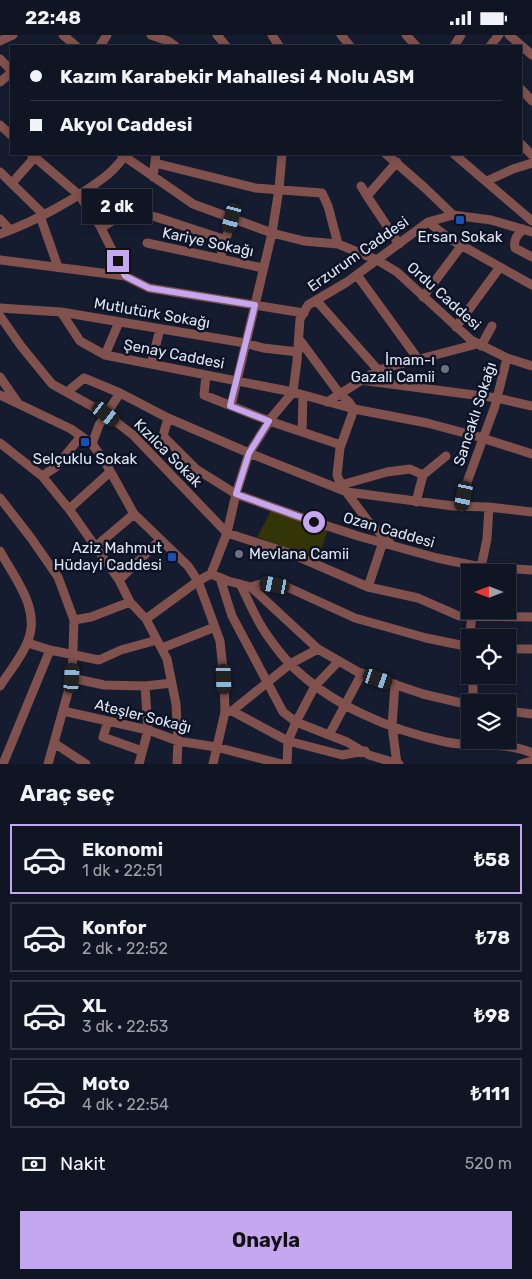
<!DOCTYPE html>
<html lang="tr">
<meta charset="utf-8">
<style>
:root{--surface:#101523;--page:#1e2230;--text:#f1f3f6;--muted:#9c9fa6;--line:#303441;--accent:#c5a7f1}
body{margin:0;font-family:Rubik,sans-serif;background:var(--page);color:var(--text);height:100vh;display:flex;flex-direction:column;font-size:19px;white-space:nowrap}
*{box-sizing:border-box;margin:0}
p{font-size:16px;color:var(--muted)}
.icon{flex:none;width:28px;height:28px;fill:none;stroke:currentColor;stroke-width:2;stroke-linecap:round;stroke-linejoin:round}
.map{position:relative;height:729px;overflow:hidden}
.sheet{display:flex;flex-direction:column;background:var(--surface);flex:1}
.sheet>*{flex:none}
.banner{position:absolute;left:10px;top:10px;width:512px;height:110px;border-radius:0px;box-shadow:0 2px 8px #0003,0 0 0 1px var(--line);display:grid;align-content:center;height:110px;padding:0 20px;background:var(--surface)}
.needle{width:32px;rotate:270deg}
.controls{position:absolute;left:461px;top:529px;display:grid;gap:10px}
.controls a{display:grid;place-items:center;width:55px;height:55px;border-radius:0px;background:var(--surface);box-shadow:0 2px 8px #0003,0 0 0 1px var(--line);font-size:25px}
.end{position:absolute;width:22px;height:22px;margin:-11px;border:6px solid #c5a7f1;background:#111;box-shadow:0 0 0 2px #111}
.from{border-radius:50%}
.bubble{position:absolute;height:35px;border-radius:0px;background:var(--surface);box-shadow:0 2px 8px #0003,0 0 0 1px var(--line);font-size:16px;font-weight:700;line-height:35px;text-align:center}
.car{position:absolute;width:15px;height:30px;margin:-15px -8px;border-radius:6px;box-shadow:0 0 4px 1px #0007;background:linear-gradient(#222 24%,#8ab4d8 0 40%,#222 0 76%,#8ab4d8 0 86%,#222 0)}
.banner b{display:flex;align-items:center;gap:18px;height:48px;font-size:19px}
.banner b+b{border-top:1px solid var(--line)}
.banner i{width:12px;height:12px;background:var(--text)}
ul{padding:0;list-style:none}
li{display:flex;align-items:center;gap:15px;height:70px;margin:0 10px 8px;padding:0 10px;border:2px solid var(--line);border-radius:0px}
li div{flex:1}
li b{display:block;font-size:19px}
li em{font-style:normal;font-weight:700}
li.selected{border-color:var(--accent)}
li>.icon{width:45px;height:45px;stroke-width:1.5}
h2{padding:0 20px;font-size:22px;line-height:60px}
.pay{display:flex;align-items:center;gap:12px;height:55px;padding:0 20px;font-size:19px}
.pay p{margin-inline-start:auto}
.button{display:flex;gap:10px;margin-top:auto;padding:10px 20px}
.button a{flex:1;height:58px;border-radius:0px;background:var(--accent);color:#111;font-size:20px;font-weight:700;line-height:58px;text-align:center}
.status{display:flex;justify-content:space-between;align-items:center;height:35px;padding:0 25px;background:var(--surface);direction:ltr}
.status svg{height:14px;fill:currentColor}
.map>svg:first-child{display:block}
.green{fill:#333408}
.lines{fill:none;stroke-linecap:round;stroke-linejoin:round}
.minor{stroke:#80514d;stroke-width:9}
.route{stroke:#c5a7f1;stroke-width:6}
.transit-dot{fill:#1a4fb4;stroke:#0c1325;stroke-width:2}
.worship-dot{fill:#6b7280;stroke:#0c1325;stroke-width:2}
.labels{text-anchor:middle;stroke-width:5;stroke-linejoin:round;paint-order:stroke}
.poi-label{font-size:15px;fill:#dfe5f2;stroke:#0c1325}
.street-label{font-size:15px;fill:#dfe5f2;stroke:#0c1325}
</style>
<div class="status"><b>22:48</b><svg viewBox="0 0 49 12"><path d="M0 12V9h3v3zM5 12V6h3v6zM10 12V3h3v9zM15 12V0h3v12zM26 1h20v11H26zM47 4h2v5h-2z"/></svg></div>
<div class="map">
<svg width="532" height="729" viewBox="0 0 532 729">
<rect width="100%" height="100%" fill="#151c2f"/>
<!-- green -->
<path class="green" d="M271,476l57,18 -10,31 -61,-23z"/>
<g class="lines">
<!-- minor -->
<path class="minor" d="M63,0l13,11
M151,0l17,6 7,5
M217,0l9,11
M272,0l7,11
M341,0l9,11
M406,0l10,11
M509,0l23,20
M0,6l13,-6
M100,11l7,-11
M454,11l7,-11
M490,11l9,-11
M0,24l11,11
M0,47l11,-9
M521,54l11,12
M0,90l11,10
M521,109l11,11
M31,119l48,41 21,31 25,50 24,12 155,25
M121,119l72,50 79,29 32,8 34,3 39,16 20,12 74,68 36,18 25,8
M386,119l39,34 28,27
M454,119l78,67
M397,127l-30,34 32,48
M155,128l100,25 67,5 6,13 10,38
M0,137l43,42
M153,142l3,-23
M487,146l26,-12 19,-6
M12,148l23,-26
M361,151l6,10
M40,181l18,51
M0,184l10,11
M428,187l22,17 82,46
M101,193l29,-18 26,7 70,23
M523,194c-5,6 -10,10 -8,19l17,9
M0,199c36,-13 76,-35 106,-58 7,-5 13,-13 19,-20
M147,208l116,25
M220,224l12,-41
M0,225l125,16
M357,240l61,84
M423,262l39,-52
M316,265l62,70
M0,273l61,4 184,31 18,5 35,4
M61,277l19,29 25,14 188,37 61,17 73,14 49,13 56,18
M0,281l21,30 31,38 54,30 27,21 94,98 65,21 76,33 50,11 41,18 73,1
M456,292l44,-60
M299,304l40,54 10,9 5,7 -14,39 -3,27 4,10 27,36 22,22
M481,311l11,-20
M105,320l14,-33
M151,329l9,-35
M206,340l-2,20 65,26 72,24
M0,342l18,26
M360,345l137,18 35,8
M67,357l17,-14 36,15
M0,360l71,34 21,15 12,16 30,54 54,52 10,15 22,60 4,38 1,33 -12,52
M327,367l51,-32 99,-26
M231,371l41,-173 7,-44 3,-35
M168,383l-5,18 33,33 40,25 64,23 58,19 79,22 44,9 51,3
M302,397l1,-37
M0,408l42,33 27,33 50,71 11,22 16,17 11,21 10,19 9,45 2,37 -1,23
M92,409l7,-19 21,-32 48,25 81,35 98,39 106,14 36,1 43,5
M423,440l23,-19
M42,441l14,-9 25,-31
M341,450l46,-13 23,-3 13,6 -7,27
M0,463l31,40 27,39 16,43 -2,58 -24,86
M462,472l4,-22 29,-79 12,-48
M69,474l41,-37
M95,512l39,-33
M0,516c15,28 42,59 27,92 -6,15 -18,29 -27,43
M480,537l7,-33 2,-32
M211,539l16,-41 9,-39 13,-41 23,-36 21,-25 4,-31 3,-42 8,-14 39,-23 81,-60 25,-7 38,5 41,12
M220,543l12,38 51,96 13,10 51,20 22,13 30,9
M119,545l41,-40
M240,549c9,17 16,36 27,51 7,10 15,21 24,30 40,40 99,65 155,77 28,6 59,-1 86,11
M251,552l13,-4 23,4 68,31 71,20 44,9
M368,552l15,-45
M146,584l52,-38 13,-7 17,7 23,6 67,62 40,23 65,22 47,11
M74,585l17,-3 39,-15
M28,608l22,7 49,10 22,-10 36,-10
M468,611l5,-36
M162,613l53,-21
M508,614h24
M473,640v28
M72,643l32,7 41,1
M395,649l-3,42 5,38
M63,676l85,19 30,11 38,6 66,17
M232,676l58,-47 28,-15
M508,676l24,3
M225,677l7,-1 56,30 54,14 23,-4
M108,686l-5,16 39,14
M329,700l33,-62
M54,708l32,21
M3,729l47,-114
M139,729l9,-34 -3,-44 27,-3
M287,729l1,-23 8,-19 19,-36 24,-25
M521,729l11,-3"/>
</g>
<g class="lines">
<!-- route -->
<path class="route" d="M118,226l7,15 24,12 106,17 -25,101 39,15 -20,32 -13,41 78,28"/>
</g>
<!-- markers -->
<g class="transit-dot">
<rect x="455" y="180" width="10" height="10" rx="2.5"/>
<rect x="80" y="402" width="10" height="10" rx="2.5"/>
<rect x="167" y="517" width="10" height="10" rx="2.5"/>
</g>
<g class="worship-dot">
<circle cx="445" cy="334" r="5"/>
<circle cx="239" cy="519" r="5"/>
</g>
<g class="labels">
<!-- poi labels -->
<g class="poi-label">
<text x="460" y="207">Ersan Sokak</text>
<text x="435" y="330" text-anchor="end">İmam-ı<tspan x="435" dy="17">Gazali Camii</tspan></text>
<text x="85" y="429">Selçuklu Sokak</text>
<text x="162" y="518" text-anchor="end">Aziz Mahmut<tspan x="162" dy="17">Hüdayi Caddesi</tspan></text>
<text x="249" y="524" text-anchor="start">Mevlana Camii</text>
</g>
<!-- street labels -->
<g class="street-label">
<text transform="translate(208 207) rotate(12)" y="5">Kariye Sokağı</text>
<text transform="translate(358 219) rotate(-35)" y="5">Erzurum Caddesi</text>
<text transform="translate(444 261) rotate(42)" y="5">Ordu Caddesi</text>
<text transform="translate(152 278) rotate(10)" y="5">Mutlutürk Sokağı</text>
<text transform="translate(174 319) rotate(11)" y="5">Şenay Caddesi</text>
<text transform="translate(475 379) rotate(-72)" y="5">Sancaklı Sokağı</text>
<text transform="translate(168 418) rotate(45)" y="5">Kızılca Sokak</text>
<text transform="translate(389 495) rotate(16)" y="5">Ozan Caddesi</text>
<text transform="translate(143 681) rotate(14)" y="5">Ateşler Sokağı</text>
</g>
</g>
</svg>
<div class="controls">
<a><svg class="needle" viewBox="-14 -14 28 28"><path d="M0-13l5 13h-10z" fill="#e53935"/><path d="M0 13l5-13h-10z" fill="#9c9fa6"/></svg></a>
<a><svg class="icon" aria-label="locate" viewBox="0 0 24 24"><circle cx="12" cy="12" r="6"/><path d="M12 2v4M12 18v4M2 12h4M18 12h4"/></svg></a>
<a><svg class="icon" aria-label="layers" viewBox="0 0 24 24"><path d="M12 4l9 5-9 5-9-5zM3 14l9 5 9-5"/></svg></a>
</div>
<i class="end from" style="left:314px;top:487px"></i>
<i class="end" style="left:118px;top:226px"></i>
<div class="bubble" style="left:82px;top:154px;width:70px">2 dk</div>
<i class="car" style="left:232px;top:183px;rotate:195deg"></i>
<i class="car" style="left:106px;top:379px;rotate:128deg"></i>
<i class="car" style="left:464px;top:461px;rotate:192deg"></i>
<i class="car" style="left:275px;top:550px;rotate:281deg"></i>
<i class="car" style="left:72px;top:643px;rotate:4deg"></i>
<i class="car" style="left:224px;top:644px;rotate:178deg"></i>
<i class="car" style="left:378px;top:644px;rotate:109deg"></i>
<div class="banner">
<b><i class="from"></i>Kazım Karabekir Mahallesi 4 Nolu ASM</b>
<b><i></i>Akyol Caddesi</b>
</div>
</div>
<section class="sheet">
<h2>Araç seç</h2>
<ul>
<li class="selected"><svg class="icon" aria-label="car" viewBox="0 0 24 24"><path d="M5 17H2v-5l4-1 3-4h7l3 4 3 1v5h-3M9 17h6M6 11h13"/><circle cx="7" cy="17" r="2"/><circle cx="17" cy="17" r="2"/></svg><div><b>Ekonomi</b><p>1 dk · 22:51</p></div><em>₺58</em></li>
<li><svg class="icon" aria-label="car" viewBox="0 0 24 24"><path d="M5 17H2v-5l4-1 3-4h7l3 4 3 1v5h-3M9 17h6M6 11h13"/><circle cx="7" cy="17" r="2"/><circle cx="17" cy="17" r="2"/></svg><div><b>Konfor</b><p>2 dk · 22:52</p></div><em>₺78</em></li>
<li><svg class="icon" aria-label="car" viewBox="0 0 24 24"><path d="M5 17H2v-5l4-1 3-4h7l3 4 3 1v5h-3M9 17h6M6 11h13"/><circle cx="7" cy="17" r="2"/><circle cx="17" cy="17" r="2"/></svg><div><b>XL</b><p>3 dk · 22:53</p></div><em>₺98</em></li>
<li><svg class="icon" aria-label="car" viewBox="0 0 24 24"><path d="M5 17H2v-5l4-1 3-4h7l3 4 3 1v5h-3M9 17h6M6 11h13"/><circle cx="7" cy="17" r="2"/><circle cx="17" cy="17" r="2"/></svg><div><b>Moto</b><p>4 dk · 22:54</p></div><em>₺111</em></li>
</ul>
<div class="pay"><svg class="icon" aria-label="cash" viewBox="0 0 24 24"><path d="M3 7h18v10H3z"/><circle cx="12" cy="12" r="2"/></svg>Nakit<p>520 m</p></div>
<div class="button"><a>Onayla</a></div>
</section>
